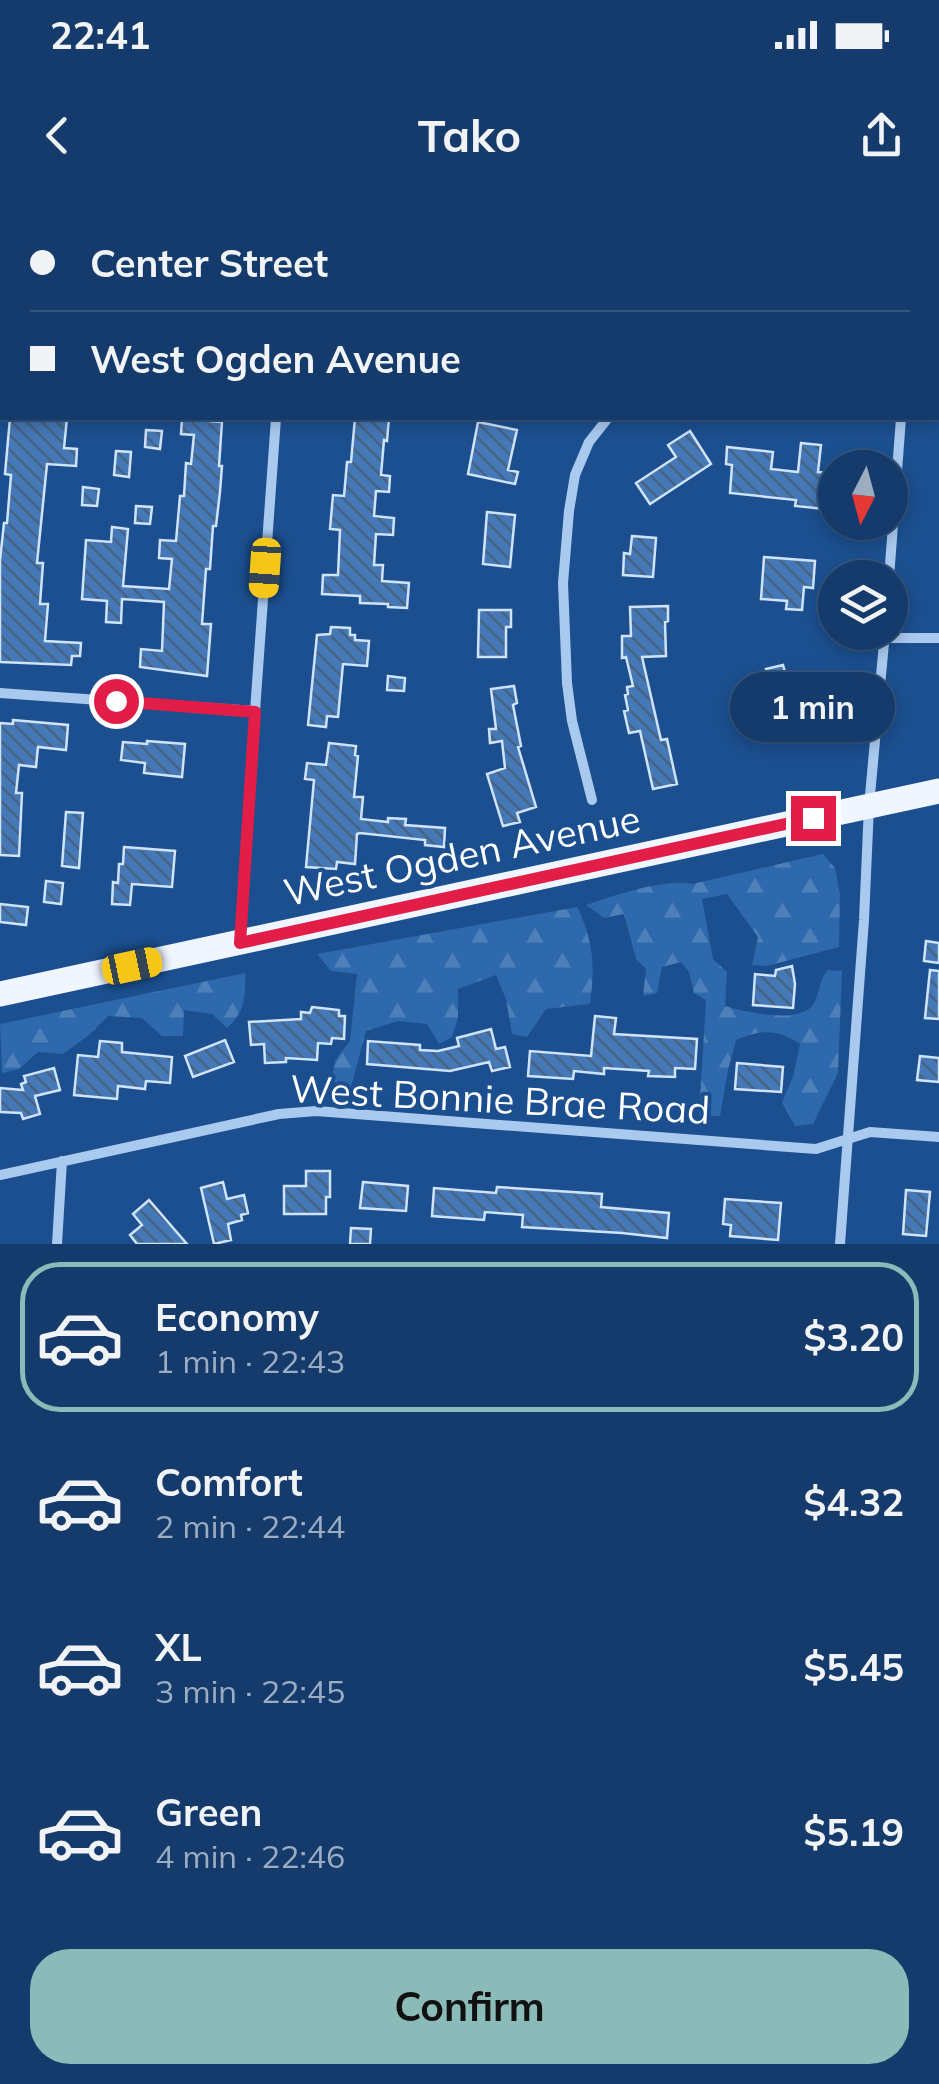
<!DOCTYPE html>
<meta charset="utf-8">
<style>
:root{--surface:#143b6b;--page:#1d4271;--text:#f1f3f6;--muted:#9dadc1;--line:#33557e;--accent:#8bbbb9}
body{margin:0;font-family:Mulish,sans-serif;background:var(--page);color:var(--text);height:100vh;display:flex;flex-direction:column;font-size:38px;white-space:nowrap}
*{box-sizing:border-box;margin:0}
p{font-size:32px;color:var(--muted)}
.icon{flex:none;width:55px;height:55px;fill:none;stroke:currentColor;stroke-width:2;stroke-linecap:round;stroke-linejoin:round}
.map{position:relative;height:1044px;overflow:hidden}
.drawer{display:flex;flex-direction:column;background:var(--surface);flex:1}
.drawer>*{flex:none}
.banner{position:absolute;left:0px;top:0px;width:940px;height:220px;box-shadow:0 5px 15px #0003,0 0 0 2px var(--line);display:grid;align-content:center;height:220px;padding:0 30px;background:var(--surface)}
.needle{width:65px;rotate:186deg}
.tools{position:absolute;left:818px;top:250px;display:grid;gap:20px}
.tools a{display:grid;place-items:center;width:90px;height:90px;border-radius:50%;background:var(--surface);box-shadow:0 5px 15px #0003,0 0 0 2px var(--line);font-size:50px}
.end{position:absolute;width:45px;height:45px;margin:-22px;border:12px solid #e11d48;background:#fff;box-shadow:0 0 0 5px #fff}
.from{border-radius:50%}
.bubble{position:absolute;height:70px;border-radius:35px;background:var(--surface);box-shadow:0 5px 15px #0003,0 0 0 2px var(--line);font-size:32px;font-weight:700;line-height:70px;text-align:center}
.car{position:absolute;width:30px;height:60px;margin:-30px -15px;border-radius:12px;box-shadow:0 0 8px 2px #0007;background:linear-gradient(#f5c518 24%,#345 0 40%,#f5c518 0 76%,#345 0 86%,#f5c518 0)}
.banner b{display:flex;align-items:center;gap:35px;height:95px;font-size:38px}
.banner b+b{border-top:2px solid var(--line)}
.banner i{width:25px;height:25px;background:var(--text)}
ul{padding:18px 0 0;list-style:none}
li{display:flex;align-items:center;gap:30px;height:150px;margin:0 20px 15px;padding:0 10px;border:5px solid transparent;border-radius:40px}
li div{flex:1}
li b{display:block;font-size:38px}
li em{font-style:normal;font-weight:700}
li.on{border-color:var(--accent)}
li>.icon{width:90px;height:90px;stroke-width:1.5}
.cta{display:flex;gap:20px;margin-top:auto;padding:20px 30px}
.cta a{flex:1;height:115px;border-radius:40px;background:var(--accent);color:#111;font-size:40px;font-weight:700;line-height:115px;text-align:center}
.status{display:flex;justify-content:space-between;align-items:center;height:70px;padding:0 50px;background:var(--surface);direction:ltr}
.status svg{height:28px;fill:currentColor}
header{display:flex;justify-content:space-between;align-items:center;height:130px;padding:0 30px;background:var(--surface);font-size:45px;font-weight:700}
.map>svg:first-child{display:block}
.forest{fill:url(#forest-firs)}
.building{fill:url(#building-back-hatch);stroke:#cfe3fa;stroke-width:2.5}
.lines{fill:none;stroke-linecap:round;stroke-linejoin:round}
.street{stroke:#a9c9ee;stroke-width:10}
.primary{stroke:#f0f6ff;stroke-width:25}
.route{stroke:#e11d48;stroke-width:12}
.labels{text-anchor:middle;stroke-width:8;stroke-linejoin:round;paint-order:stroke}
.street-label{font-size:38px;fill:#fff;stroke:#1b4f8f}
</style>
<div class="status"><b>22:41</b><svg viewBox="0 0 49 12"><path d="M0 12V9h3v3zM5 12V6h3v6zM10 12V3h3v9zM15 12V0h3v12zM26 1h20v11H26zM47 4h2v5h-2z"/></svg></div>
<header><svg class="icon" aria-label="back" viewBox="0 0 24 24"><path d="M15 5l-7 7 7 7"/></svg>Tako<svg class="icon" aria-label="share" viewBox="0 0 24 24"><path d="M12 15V3M7 8l5-5 5 5M5 13v7h14v-7"/></svg></header>
<div class="map">
<svg width="939" height="1044" viewBox="0 0 939 1044">
<defs>
<pattern id="forest-firs" width="22" height="20" patternUnits="userSpaceOnUse" patternTransform="scale(2.5)"><rect width="22" height="20" fill="#2e69ad"/><path d="M5 1l3.5 6h-7zM16 11l3.5 6h-7z" fill="#4d80b9"/></pattern>
<pattern id="building-back-hatch" width="6" height="6" patternUnits="userSpaceOnUse" patternTransform="scale(2.5)"><rect width="6" height="6" fill="#4478b7"/><path d="M-1 5l2 2M0 0l6 6M5-1l2 2" fill="none" stroke="#486282"/></pattern>
</defs>
<rect width="100%" height="100%" fill="#1b4f8f"/>
<!-- forest -->
<path class="forest" d="M823,654l12,14 5,26 -1,53 -72,19 -15,-1 6,-28 -31,-43 -25,5 11,60 14,13 -2,34c21,6 71,18 87,0 8,-10 6,-25 16,-36l14,1 -4,102 -25,51 -18,2 -13,-24 11,-25 7,-33c-23,-16 -39,-14 -64,-4l-8,30 -8,46 -21,-1 7,-115 -12,-7 -5,-21 -8,-10 -19,5 -5,26 -14,3 3,-27 -10,-10 -12,-45 -20,4 -18,-13c27,-9 79,-27 106,-21z
M577,707c17,35 18,59 13,97l-44,5 -19,28 -15,-3 -6,-35 -10,-24 -38,14v29l-6,19 -13,7 -12,-20 -29,-3 -32,10 -15,56 -21,3 5,-29 15,-20 7,-67 -26,-3 -14,-17z
M245,773c1,23 0,39 -18,55l-15,-14 -28,-4 -1,26h-21l-20,-18 -34,-2 -19,19 -26,19 -25,-2 -19,17 -17,4 -2,-49z"/>
<!-- building -->
<path class="building" d="M10,218h57l-3,30 13,1 -1,17 -29,-2 -10,99h6l-3,41h8l-3,37 36,2 -1,13h-8l-1,9 -71,-3v-102l4,-37h3l4,-48 -6,-1z
M355,218h34l-2,23 -3,-1 -3,35 9,1 -1,16 -13,-1 -2,25 20,2 -1,17 -17,-1 -2,31h9l-1,16 27,2 -2,25 -19,-1v-3l-28,-1v-7l-38,-2 1,-19h15l2,-45 -10,-1 3,-34 11,1 3,-34h4z
M182,219l40,3 -3,44h3l-2,26 -4,34h-3l-3,43h-4l-4,55h9l-4,52 -67,-9 1,-18 21,2 2,-49 -42,-3 -1,24 -15,-1 1,-21 -25,-2 4,-59 25,2 1,-15 16,2 -5,57 46,3 3,-30 -13,-1 1,-18 16,1 4,-45h4l2,-33 5,1 3,-29 -13,-1z
M478,222l39,8 -9,40 10,2 -3,12 -47,-10z
M146,230l16,1 -2,18 -15,-2z
M690,231l21,33 -61,40 -14,-21 40,-26 -8,-12z
M801,243l20,2 -3,27 17,1v37l-40,-4 1,-6 -66,-7 2,-28 -6,-1 1,-17 46,5 -2,17 27,3z
M116,251l15,1 -2,25 -15,-2z
M83,287l16,2 -2,17 -15,-1z
M136,306l16,1 -2,17 -15,-1z
M487,312l28,3 -5,52 -27,-3z
M632,336l24,2 -3,39 -30,-2 1,-22 6,1z
M764,357l51,4 -2,27 -9,-1 -2,23 -16,-1 1,-8 -26,-2z
M668,406v15l-3,1 1,34 -24,1 19,83 6,-1 10,45 -24,5 -13,-58 -11,2 -5,-22 4,-1 -3,-15 3,-1 -1,-7 6,-1 -7,-29 -4,1v-22h9l-1,-29z
M479,410h32v17h-5v30h-28z
M331,427l19,1v7h5v5l14,1 -2,25 -24,-2 -5,53 -11,-1 -1,11 -18,-2 9,-90 13,-1z
M783,465l4,14 14,-3 4,18 -10,3 8,34 -35,8 -1,-3 -9,2 -15,-52 26,-6 -3,-11z
M388,476l17,2 -1,13 -17,-1z
M514,486l3,17 -4,2 8,41 -3,1 18,60 -19,6 3,9 -17,4 -16,-52 18,-6 -3,-27 -12,2 -1,-14h7l-5,-40z
M13,520l55,5 -2,25 -28,-3 -2,20 -17,-2 -3,28h6l-3,63 -19,-1v-132l13,1z
M147,541l38,3 -3,33 -38,-4 1,-10 -24,-3 2,-18 24,2z
M329,543l27,3 -1,9 3,1 -4,41h9l-2,22 27,3v-4l18,1 -1,6 40,3 -1,19 -19,-2v-5l-65,-7 -3,1 -2,30 -18,-2 -1,7 -30,-2 8,-87 -9,-1 2,-16 19,2z
M66,612l17,1 -4,55 -17,-2z
M124,647l51,4 -3,36 -40,-3 -2,21 -18,-1 1,-22 5,1 1,-19h4z
M46,681l17,2 -2,21 -17,-2z
M0,704l28,3 -2,18 -26,-3z
M926,741l13,2v20l-15,-2z
M792,766l3,18 -2,24 -40,-3 2,-31 20,2 1,-6z
M930,770l9,1v48l-14,-1z
M312,807l27,3v6h6l-1,23 -12,-1 -1,6 -13,-1 -1,17 -31,-2v4l-21,1 -1,-19 -13,1 -2,-23 52,-3v-7l9,1z
M595,816l21,2 -2,16 83,5 -2,30 -20,-1v9l-27,-1 1,-5 -45,-3v6l-30,-3 -1,8 -45,-3 2,-25 61,5z
M491,829l5,20 9,-2 5,20 -18,4 -3,-9 -39,9 -83,-7 1,-23 52,4v5l18,1 21,-5 -2,-8z
M225,840l9,22 -41,15 -8,-21z
M100,841l22,2v9l50,5 -2,26 -24,-2 -1,8 -27,-3 -1,13 -43,-4 4,-40 20,2z
M920,856l19,2v24l-22,-2z
M737,863l46,4 -2,25 -46,-3z
M54,868l6,22 -25,6 5,18 -17,5 -2,-6 -21,-1v-24l23,2 -2,-6 5,-2 -2,-6z
M306,971h24v26h-4v17h-42v-28h22z
M223,982l4,17 17,-4 4,18 -7,2 1,5 -14,4 3,16 -17,4 -13,-56z
M363,982l45,4 -2,25 -46,-3z
M497,987l105,7 -1,13 68,6 -2,25 -45,-5 -100,-6 1,-12 -38,-3 -1,8 -52,-4 2,-28 62,5z
M906,990l24,2 -4,44 -23,-2z
M725,999l56,4 -3,37 -48,-4 1,-11 -8,-1z
M149,1000l38,44h-50l-7,-9 12,-10 -9,-11z
M351,1028l20,1 -1,15h-20z"/>
<g class="lines">
<!-- street -->
<path class="street" d="M293,2v-2
M917,2v-2
M938,196h1
M889,378l12,-160
M885,438h54
M0,493l255,18 21,-293
M592,600l-20,-79 -5,-38 -4,-100 6,-72 6,-36 14,-33 19,-24
M240,742l15,-231
M0,975l279,-61 37,-3 500,38 54,-17 69,5
M57,1044l5,-83
M840,1044l24,-324 5,-114 16,-174"/>
<!-- primary -->
<path class="primary" d="M0,794l939,-203"/>
</g>
<g class="lines">
<!-- route -->
<path class="route" d="M116,501l139,11 -15,231 573,-125"/>
</g>
<g class="labels">
<!-- street labels -->
<g class="street-label">
<text transform="translate(462 656) rotate(-12)" y="13">West Ogden Avenue</text>
<text transform="translate(500 900) rotate(3)" y="13">West Bonnie Brae Road</text>
</g>
</g>
</svg>
<div class="tools">
<a><svg class="needle" viewBox="-14 -14 28 28"><path d="M0-13l5 13h-10z" fill="#e53935"/><path d="M0 13l5-13h-10z" fill="#9dadc1"/></svg></a>
<a><svg class="icon" aria-label="layers" viewBox="0 0 24 24"><path d="M12 4l9 5-9 5-9-5zM3 14l9 5 9-5"/></svg></a>
</div>
<i class="end from" style="left:116px;top:501px"></i>
<i class="end" style="left:813px;top:618px"></i>
<div class="bubble" style="left:730px;top:472px;width:165px">1 min</div>
<i class="car" style="left:265px;top:368px;rotate:184deg"></i>
<i class="car" style="left:132px;top:766px;rotate:78deg"></i>
<div class="banner">
<b><i class="from"></i>Center Street</b>
<b><i></i>West Ogden Avenue</b>
</div>
</div>
<section class="drawer">
<ul>
<li class="on"><svg class="icon" aria-label="car" viewBox="0 0 24 24"><path d="M5 17H2v-5l4-1 3-4h7l3 4 3 1v5h-3M9 17h6M6 11h13"/><circle cx="7" cy="17" r="2"/><circle cx="17" cy="17" r="2"/></svg><div><b>Economy</b><p>1 min · 22:43</p></div><em>$3.20</em></li>
<li><svg class="icon" aria-label="car" viewBox="0 0 24 24"><path d="M5 17H2v-5l4-1 3-4h7l3 4 3 1v5h-3M9 17h6M6 11h13"/><circle cx="7" cy="17" r="2"/><circle cx="17" cy="17" r="2"/></svg><div><b>Comfort</b><p>2 min · 22:44</p></div><em>$4.32</em></li>
<li><svg class="icon" aria-label="car" viewBox="0 0 24 24"><path d="M5 17H2v-5l4-1 3-4h7l3 4 3 1v5h-3M9 17h6M6 11h13"/><circle cx="7" cy="17" r="2"/><circle cx="17" cy="17" r="2"/></svg><div><b>XL</b><p>3 min · 22:45</p></div><em>$5.45</em></li>
<li><svg class="icon" aria-label="car" viewBox="0 0 24 24"><path d="M5 17H2v-5l4-1 3-4h7l3 4 3 1v5h-3M9 17h6M6 11h13"/><circle cx="7" cy="17" r="2"/><circle cx="17" cy="17" r="2"/></svg><div><b>Green</b><p>4 min · 22:46</p></div><em>$5.19</em></li>
</ul>
<div class="cta"><a>Confirm</a></div>
</section>
